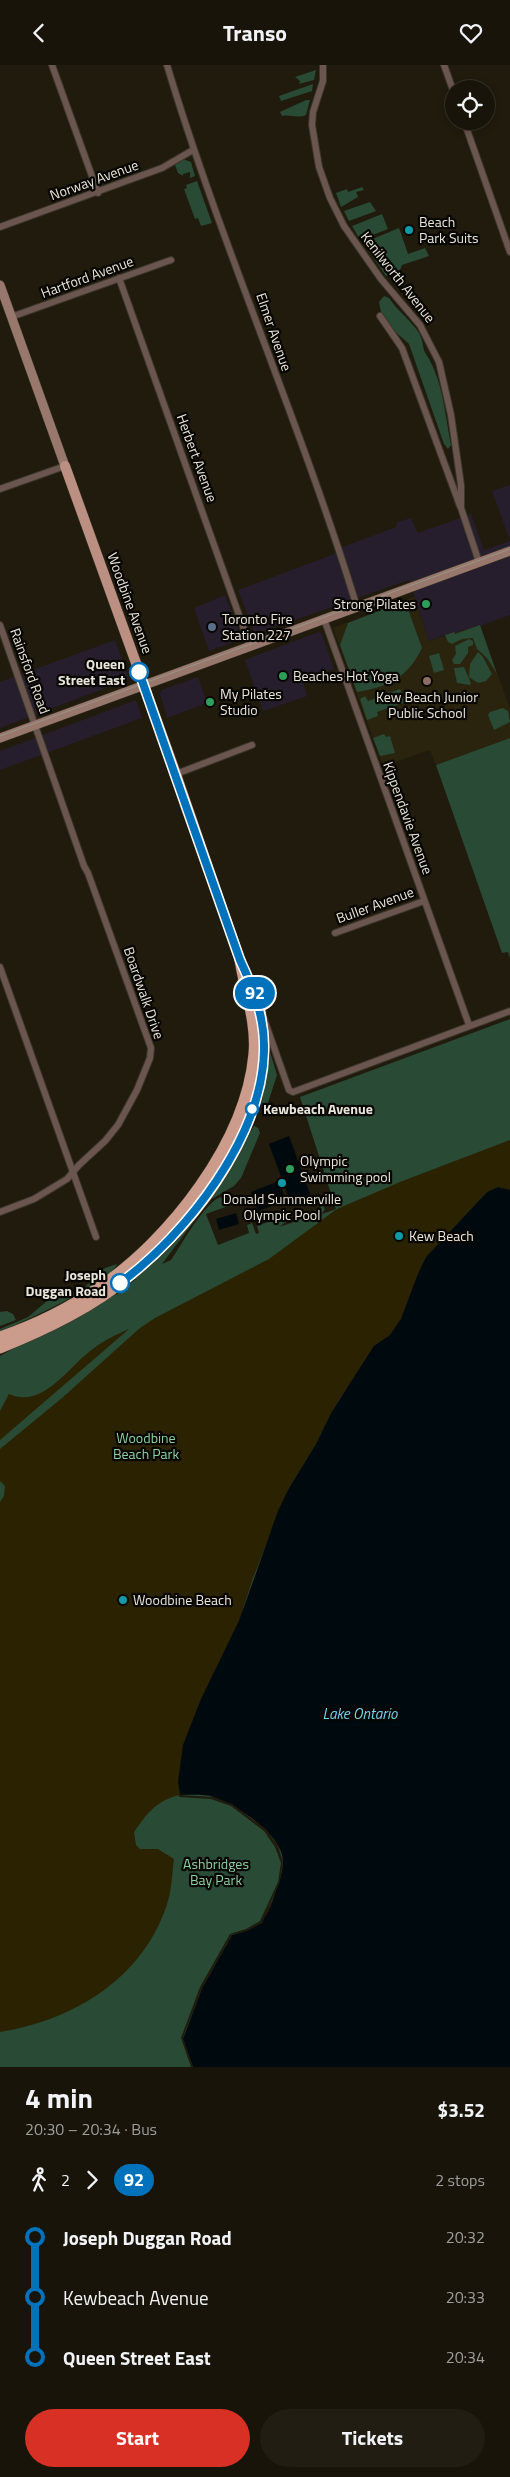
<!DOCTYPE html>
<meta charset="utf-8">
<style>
body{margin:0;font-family:"Titillium Web",sans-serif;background:#211d12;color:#f1f3f6;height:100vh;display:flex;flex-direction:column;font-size:19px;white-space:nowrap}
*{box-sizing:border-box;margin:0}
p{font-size:16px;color:#9f9e9c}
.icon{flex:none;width:28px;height:28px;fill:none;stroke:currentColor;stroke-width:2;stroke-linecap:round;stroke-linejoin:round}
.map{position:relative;height:2002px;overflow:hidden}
.panel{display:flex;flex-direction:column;background:#181409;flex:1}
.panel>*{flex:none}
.badge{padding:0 10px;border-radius:16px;font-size:18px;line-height:32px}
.buttons{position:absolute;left:445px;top:15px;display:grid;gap:10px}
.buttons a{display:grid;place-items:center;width:50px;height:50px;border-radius:50%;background:#181409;box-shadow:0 2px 8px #0003,0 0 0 1px #36332a;font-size:25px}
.map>.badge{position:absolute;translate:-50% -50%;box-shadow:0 0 0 2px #fff}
.legs{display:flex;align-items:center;gap:8px;height:55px;padding:0 25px;font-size:16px}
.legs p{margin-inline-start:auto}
.headline{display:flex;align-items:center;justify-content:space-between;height:85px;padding:0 25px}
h1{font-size:28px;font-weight:700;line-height:38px}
.button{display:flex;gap:10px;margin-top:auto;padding:10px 25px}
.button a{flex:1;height:58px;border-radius:30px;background:#d93025;color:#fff;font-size:20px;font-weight:700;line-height:58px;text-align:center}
.button a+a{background:#211d12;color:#f1f3f6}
ul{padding:0 25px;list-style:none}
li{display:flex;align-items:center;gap:18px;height:60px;font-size:19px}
li i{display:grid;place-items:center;width:8px;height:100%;margin:0 6px;background:currentColor}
li i::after{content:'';width:12px;height:12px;margin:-6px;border:4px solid;border-radius:50%;background:#181409}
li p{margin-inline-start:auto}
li:first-child i{background:linear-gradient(#0000 50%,currentColor 0)}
li:last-child i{background:linear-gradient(currentColor 50%,#0000 0)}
header{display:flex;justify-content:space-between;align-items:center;height:65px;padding:0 25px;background:#181409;font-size:22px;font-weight:700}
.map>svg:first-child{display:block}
.commercial{fill:#271e2d}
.built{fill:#2a230d}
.green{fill:#294a34}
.sand{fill:#2a2201}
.water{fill:#000a0e}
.pier{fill:#201b0c}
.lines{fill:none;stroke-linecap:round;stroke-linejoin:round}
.minor-casing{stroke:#3c3729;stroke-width:8}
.secondary-casing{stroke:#3c3729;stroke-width:10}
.primary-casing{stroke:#3c3729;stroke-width:11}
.trunk-casing{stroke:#3c3729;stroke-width:12}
.minor{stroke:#6a564f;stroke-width:6}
.secondary{stroke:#98776c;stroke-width:9}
.primary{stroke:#bb9082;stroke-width:10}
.trunk{stroke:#cb9c8c;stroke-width:11}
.tram{stroke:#989589;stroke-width:1}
.line-1-casing{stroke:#fff;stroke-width:11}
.line-1{stroke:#0072bc;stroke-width:8}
.culture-dot{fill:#0f9aa8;stroke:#080602;stroke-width:2}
.leisure-dot{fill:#2e9e5b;stroke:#080602;stroke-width:2}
.service-dot{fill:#5c6f8a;stroke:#080602;stroke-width:2}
.stop-1-dot{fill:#fff;stroke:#0072bc;stroke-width:2.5}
.education-dot{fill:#8d6e63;stroke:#080602;stroke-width:2}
.labels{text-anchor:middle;stroke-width:4.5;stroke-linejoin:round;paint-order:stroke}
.street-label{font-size:14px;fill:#e9e6dc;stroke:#080602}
.poi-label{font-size:14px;fill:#e9e6dc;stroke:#080602;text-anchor:start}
.stop-label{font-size:14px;font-weight:bold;fill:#e9e6dc;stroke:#080602;text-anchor:end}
.park-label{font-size:14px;fill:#8cd1a2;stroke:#080602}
.water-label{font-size:15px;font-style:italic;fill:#75d5ec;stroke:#080602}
</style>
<header><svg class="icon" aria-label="back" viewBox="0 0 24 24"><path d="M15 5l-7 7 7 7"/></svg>Transo<svg class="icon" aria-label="heart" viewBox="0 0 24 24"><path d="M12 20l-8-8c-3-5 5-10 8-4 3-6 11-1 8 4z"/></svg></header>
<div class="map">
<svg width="510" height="2002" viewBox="0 0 510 2002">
<rect width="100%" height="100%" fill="#201b0c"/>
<path class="commercial" d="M510,420V475L492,426Z
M471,449L484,485L510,476V550L455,570L453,567L429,576L409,515L255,569L238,525L332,490L343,482L396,462L397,457L411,453L418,468Z
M225,530L242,574L209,586L194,543Z
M319,567L322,569L334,604L302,614L307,631L263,646L245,595Z
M115,575L129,614L0,663V617Z
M198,612L207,638L167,653L160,629L162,625Z
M136,635L142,653L0,705V686Z"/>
<path class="built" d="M414,532L429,576L480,560L510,644V673L436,700L430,685L383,701L333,563Z"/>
<path class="green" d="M316,5L314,15L299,19L300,16L295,12Z
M313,19L312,26L281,36L279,31Z
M306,35H310L306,50C298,54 291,49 282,51L280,47Z
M183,94L191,97L195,111L190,113V107L183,109V111L178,108L175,100Z
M197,116L212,158L201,161L198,153L195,154L184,124L187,123L186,120Z
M362,122L364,125L356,127L358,132L341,142L336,128L347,124L348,127Z
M370,137L376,146L349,156L344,146Z
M382,149L388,164L360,175L352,161Z
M399,163L408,189L425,183L429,191L402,200L400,205L386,211L363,178Z
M384,231L389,233C397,245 408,253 417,265C424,274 422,284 426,289C443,315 445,350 451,380L448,384L444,379L409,279L391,263L381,247L379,237Z
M405,536L422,583C408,612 389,622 357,627L340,580L348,558Z
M480,560L497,609L487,593L477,584L473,573L462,574L452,579L448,577L445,570L454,567L455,569Z
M469,574L473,576V580L468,582V588L460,599H454L452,595L456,589L455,581Z
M478,587L483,592L492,609L486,616L478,618L469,612L470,599Z
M439,588L444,605L434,608L429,591Z
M464,602L471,618L470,620L457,618L454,603Z
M400,624L406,637L377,647L378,651L367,655L360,634L365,631L368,636Z
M503,643L508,646L510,657L494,665L488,650L490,647Z
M384,669L386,672L390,671L395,688L380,691L373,673Z
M510,673V893L508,887L502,888L436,700Z
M510,954V1125L498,1122L426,1192L348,1320L201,1634L212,1732C235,1740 286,1769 283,1799C280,1835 255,1864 236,1894C218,1920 201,1947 183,1973L193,2002H0V1291L114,1227L116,1230L136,1214L135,1211L220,1117L254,1061L258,1063L260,1068L241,1113L234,1121L210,1135L162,1199L171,1195C184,1176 197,1150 215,1135C222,1130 229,1132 237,1130L239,1137L206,1149L218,1180L249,1168L247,1160L252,1158L256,1169L259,1168L257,1161L287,1150L289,1155L279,1162L294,1157L323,1141L325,1144L322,1149L336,1144L300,1032Z
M270,987L277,1010L266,1044L261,1042Z
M117,1199C110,1218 22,1257 0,1267V1264L28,1252L47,1236L83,1224L105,1203Z
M7,1246L13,1249L16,1255L0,1261V1247Z"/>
<path class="sand" d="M510,1075V1125L498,1122L487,1127L426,1192L418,1209L401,1254L390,1270L374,1281L331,1348L316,1379L289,1423L253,1513L239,1556L201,1634L178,1717L180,1730C157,1735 147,1748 134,1767L136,1780L140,1784H158L174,1794C172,1808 172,1822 168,1836C145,1912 75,1955 0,1967V1437L4,1431L5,1421L0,1416V1384L62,1333L140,1263L155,1253L269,1194L337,1144L400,1117Z
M129,1264L0,1375V1346L9,1329C42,1344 67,1304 89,1287C101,1277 115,1270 129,1264Z"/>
<path class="water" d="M289,1071L310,1129L290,1136L269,1079Z
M279,1116L286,1136L258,1146L251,1127Z
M498,1122L510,1125V2002H193L183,1974L202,1923L232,1870C259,1863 268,1855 275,1828C278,1819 283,1808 283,1798C284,1770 237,1740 214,1732C204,1729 191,1730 180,1730L178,1717L183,1680L201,1634L239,1556L278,1446L289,1423L316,1379L331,1348L374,1281L390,1270L401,1254L418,1209L426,1192L487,1127Z
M236,1148L239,1159L219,1165L216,1154Z"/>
<path class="pier" d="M180,1730L212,1732L232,1739L266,1764L278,1781L283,1797L280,1817L262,1858L247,1866L232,1870L202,1923L183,1973L193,2002H191L181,1973L200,1922L230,1869L246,1864L260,1856L278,1817L281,1798L275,1782L264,1766L231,1741L211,1734L180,1732L178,1731Z"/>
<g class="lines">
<g class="minor-casing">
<path id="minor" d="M52,0L98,128
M167,0C222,183 301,359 357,542
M323,0V16L313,47L312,60L319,102L330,133L344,161L381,214L420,260L439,297L451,350L461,420V443L479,497
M444,0L454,28
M464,56L510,187
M0,162L162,103L193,85
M119,213L250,581
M380,251L402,283L460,441
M11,252L171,195
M0,424L65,401
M324,554L469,960
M0,560L84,801L88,808L151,983L150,993L137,1025L118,1060L105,1076L79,1100L67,1114L34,1134L0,1147
M176,709L252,680
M335,868L424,836
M0,902L96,1172
M264,954L289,1025L293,1027L510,946"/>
</g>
<g class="secondary-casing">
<path id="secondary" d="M0,220L65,401
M0,673L510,486"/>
</g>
<g class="primary-casing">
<path id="primary" d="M65,401L176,709L240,895L259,941"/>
</g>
<g class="trunk-casing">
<path id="trunk" d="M0,1272C35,1260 68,1244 98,1223C170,1175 246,1077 254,989C257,958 245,926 240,895
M0,1283C47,1264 93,1242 132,1209C207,1146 282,1044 259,941"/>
</g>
<use href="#minor" class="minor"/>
<use href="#secondary" class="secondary"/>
<use href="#primary" class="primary"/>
<use href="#trunk" class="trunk"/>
<path class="tram" d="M0,671L510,484"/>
</g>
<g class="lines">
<g class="line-1-casing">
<path id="line-1" d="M120,1218C187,1169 262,1072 264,986C265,953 254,925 240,895L139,607"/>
</g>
<use href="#line-1" class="line-1"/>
</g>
<g class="culture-dot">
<circle cx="409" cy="165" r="5"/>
<circle cx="282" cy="1118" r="5"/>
<circle cx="399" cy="1171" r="5"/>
<circle cx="123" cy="1535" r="5"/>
</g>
<g class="leisure-dot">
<circle cx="426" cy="539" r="5"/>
<circle cx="283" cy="611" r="5"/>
<circle cx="210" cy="637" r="5"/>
<circle cx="290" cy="1104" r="5"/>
</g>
<circle class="service-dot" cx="212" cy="562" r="5"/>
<g class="stop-1-dot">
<circle cx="139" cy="607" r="9"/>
<circle cx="252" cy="1044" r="6"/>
<circle cx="120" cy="1218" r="9"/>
</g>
<circle class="education-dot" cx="427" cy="616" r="5"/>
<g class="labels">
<g class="street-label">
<text transform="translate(94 115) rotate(-20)" y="5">Norway Avenue</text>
<text transform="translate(87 212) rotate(-20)" y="5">Hartford Avenue</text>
<text transform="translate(398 212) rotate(52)" y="5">Kenilworth Avenue</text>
<text transform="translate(274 267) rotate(71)" y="5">Elmer Avenue</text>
<text transform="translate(197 393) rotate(70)" y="5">Herbert Avenue</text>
<text transform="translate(130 538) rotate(70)" y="5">Woodbine Avenue</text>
<text transform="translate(30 606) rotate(70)" y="5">Rainsford Road</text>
<text transform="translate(408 753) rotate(70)" y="5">Kippendavie Avenue</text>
<text transform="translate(375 840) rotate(-20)" y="5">Buller Avenue</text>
<text transform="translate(144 928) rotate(71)" y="5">Boardwalk Drive</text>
</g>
<g class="poi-label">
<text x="419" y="162">Beach<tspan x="419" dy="16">Park Suits</tspan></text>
<text x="416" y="544" text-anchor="end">Strong Pilates</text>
<text x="222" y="559">Toronto Fire<tspan x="222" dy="16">Station 227</tspan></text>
<text x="293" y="616">Beaches Hot Yoga</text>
<text x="220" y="634">My Pilates<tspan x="220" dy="16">Studio</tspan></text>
<text x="427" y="637" text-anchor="middle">Kew Beach Junior<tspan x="427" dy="16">Public School</tspan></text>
<text x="300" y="1101">Olympic<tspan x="300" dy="16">Swimming pool</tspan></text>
<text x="282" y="1139" text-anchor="middle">Donald Summerville<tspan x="282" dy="16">Olympic Pool</tspan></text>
<text x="409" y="1176">Kew Beach</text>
<text x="133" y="1540">Woodbine Beach</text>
</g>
<g class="stop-label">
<text x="125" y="604">Queen<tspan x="125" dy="16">Street East</tspan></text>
<text x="263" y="1049" text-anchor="start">Kewbeach Avenue</text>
<text x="106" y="1215">Joseph<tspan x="106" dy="16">Duggan Road</tspan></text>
</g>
<g class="park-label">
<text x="146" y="1378">Woodbine<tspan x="146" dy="16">Beach Park</tspan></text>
<text x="216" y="1804">Ashbridges<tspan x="216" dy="16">Bay Park</tspan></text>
</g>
<g class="water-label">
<text x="360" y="1654">Lake Ontario</text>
</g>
</g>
</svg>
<div class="buttons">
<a><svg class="icon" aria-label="locate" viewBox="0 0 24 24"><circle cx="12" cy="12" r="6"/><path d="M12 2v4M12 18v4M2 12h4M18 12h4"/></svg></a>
</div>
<b class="badge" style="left:255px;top:928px;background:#0072bc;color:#fff">92</b>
</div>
<section class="panel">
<div class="headline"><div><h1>4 min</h1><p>20:30 – 20:34 · Bus</p></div><b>$3.52</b></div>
<div class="legs"><svg class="icon" aria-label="walk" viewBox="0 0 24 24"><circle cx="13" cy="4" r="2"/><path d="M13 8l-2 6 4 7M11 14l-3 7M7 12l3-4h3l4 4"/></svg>2<svg class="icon" aria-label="forward" viewBox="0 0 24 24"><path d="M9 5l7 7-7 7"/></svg><b class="badge" style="background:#0072bc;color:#fff">92</b><p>2 stops</p></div>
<ul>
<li><i style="color:#0072bc"></i><b>Joseph Duggan Road</b><p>20:32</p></li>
<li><i style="color:#0072bc"></i><span>Kewbeach Avenue</span><p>20:33</p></li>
<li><i style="color:#0072bc"></i><b>Queen Street East</b><p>20:34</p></li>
</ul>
<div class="button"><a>Start</a><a>Tickets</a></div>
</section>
